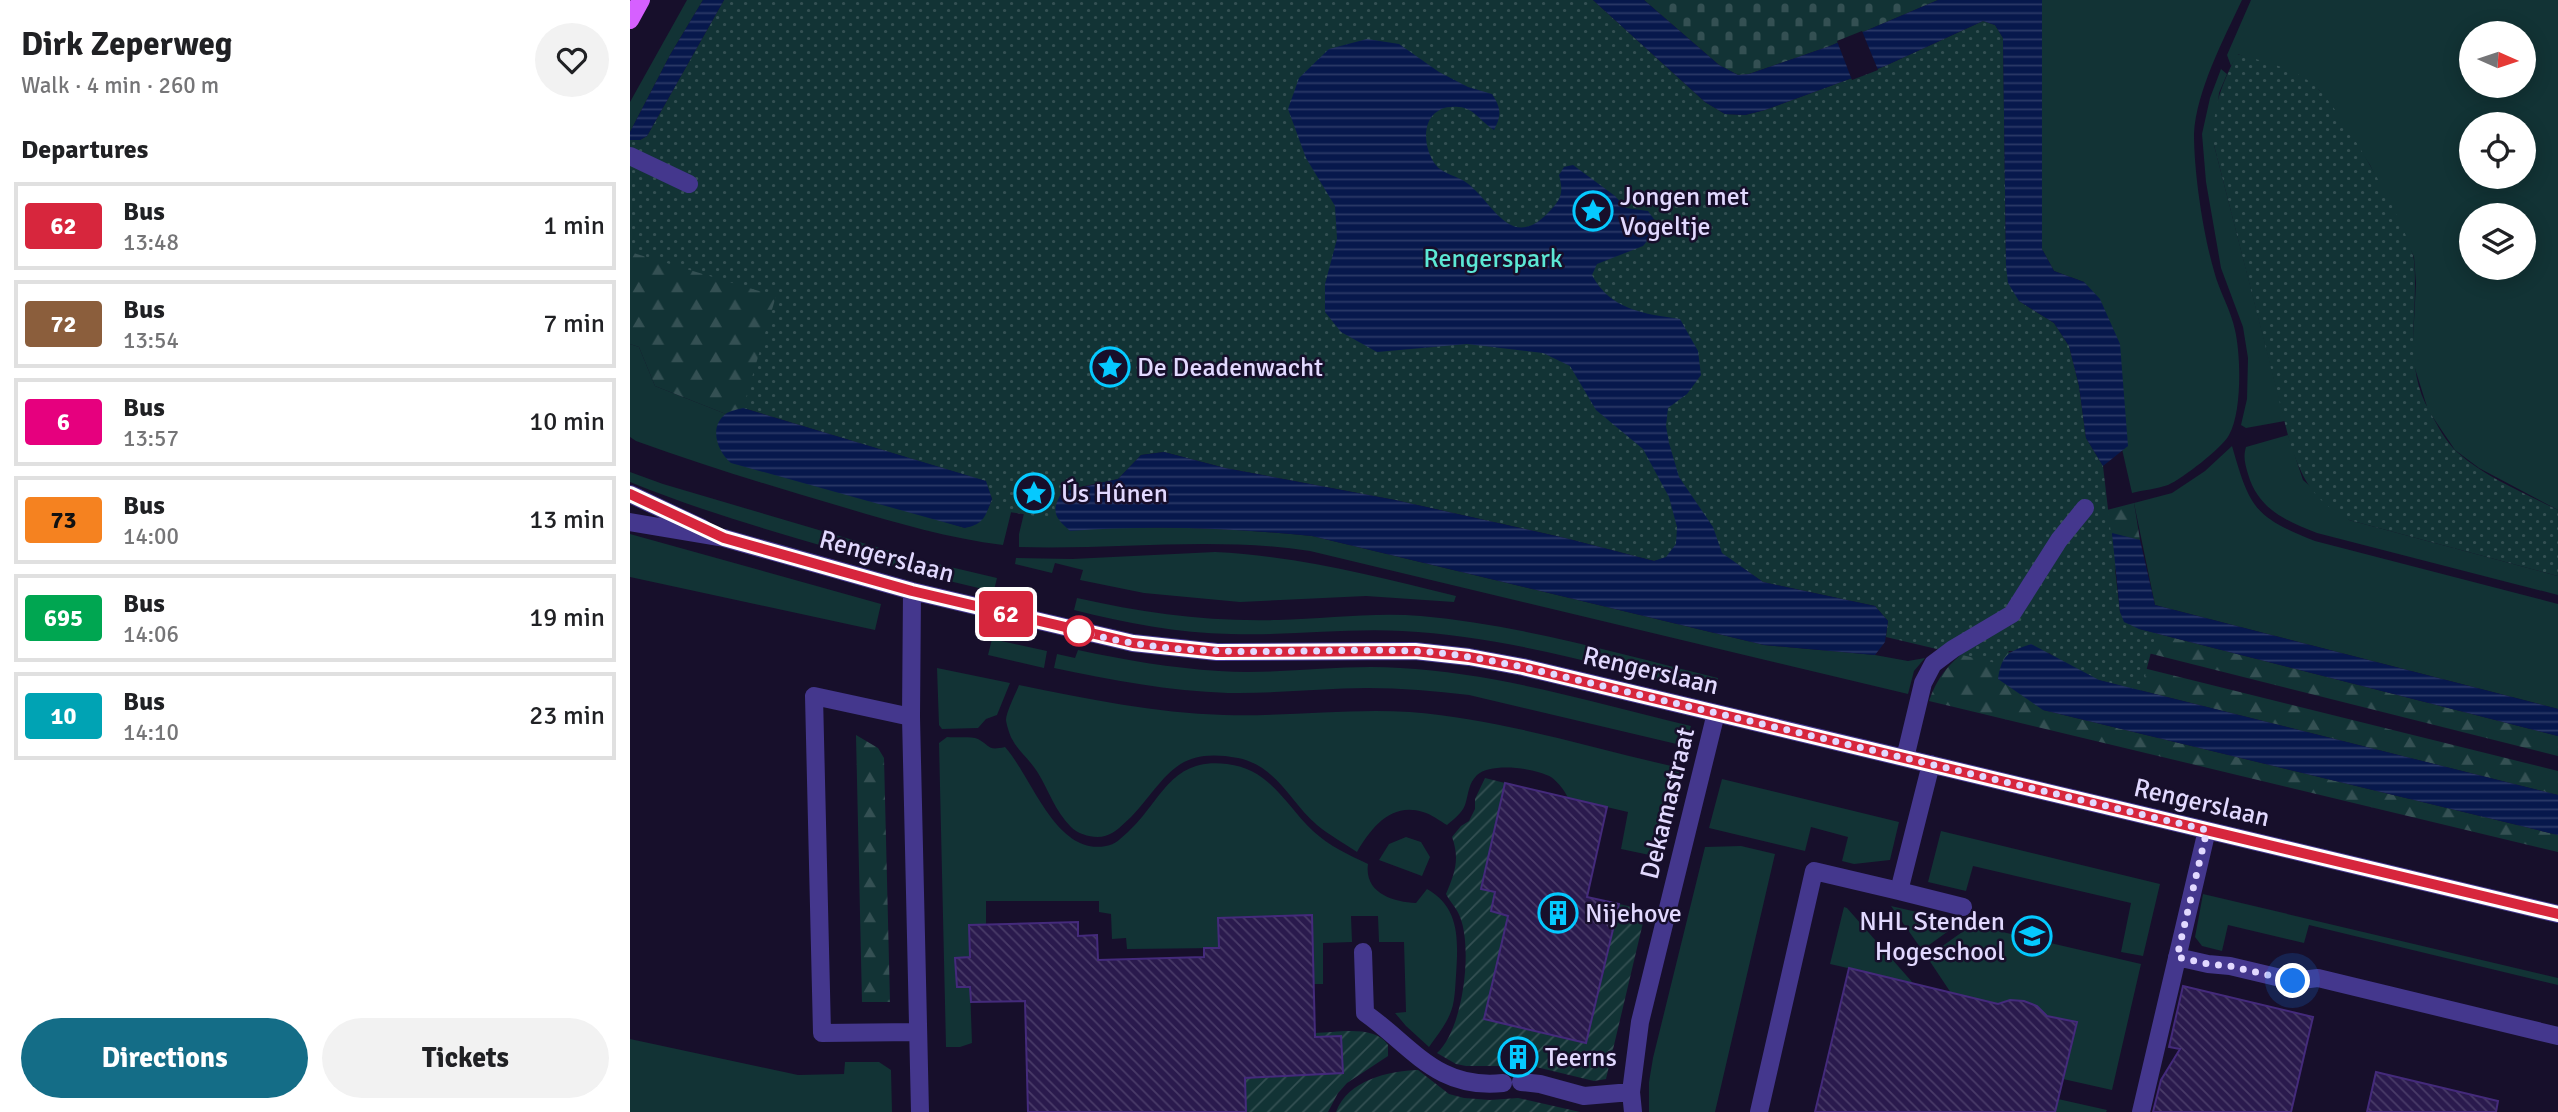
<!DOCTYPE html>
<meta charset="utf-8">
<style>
body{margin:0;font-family:Signika,sans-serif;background:#f2f2f2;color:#202124;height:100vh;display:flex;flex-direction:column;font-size:26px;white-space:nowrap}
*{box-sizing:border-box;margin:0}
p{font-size:23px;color:#757577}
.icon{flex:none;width:38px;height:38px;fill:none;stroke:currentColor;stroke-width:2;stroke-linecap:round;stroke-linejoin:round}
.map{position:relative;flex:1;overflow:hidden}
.side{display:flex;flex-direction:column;background:#fff;width:630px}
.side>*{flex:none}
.badge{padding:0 14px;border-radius:5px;font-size:24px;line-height:46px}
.needle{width:46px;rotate:93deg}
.buttons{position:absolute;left:1829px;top:21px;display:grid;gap:14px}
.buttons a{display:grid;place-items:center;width:77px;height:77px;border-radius:50%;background:#fff;box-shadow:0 4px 18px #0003;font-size:35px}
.you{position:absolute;width:35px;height:35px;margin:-18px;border:5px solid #fff;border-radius:50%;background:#1a73e8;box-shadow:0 0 0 10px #1a73e833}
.map>.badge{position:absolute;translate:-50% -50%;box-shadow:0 0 0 4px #fff}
h2{padding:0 21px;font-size:26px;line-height:63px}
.round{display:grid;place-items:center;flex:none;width:74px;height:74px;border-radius:37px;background:#f2f2f2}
.head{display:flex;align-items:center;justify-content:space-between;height:119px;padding:0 21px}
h1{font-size:33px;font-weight:800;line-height:52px}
.primary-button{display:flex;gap:14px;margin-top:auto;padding:14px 21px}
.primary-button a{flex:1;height:80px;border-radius:42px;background:#146d87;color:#fff;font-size:28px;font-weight:800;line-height:80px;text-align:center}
.primary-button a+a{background:#f2f2f2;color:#202124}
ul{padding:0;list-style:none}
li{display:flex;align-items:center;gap:21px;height:88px;margin:0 14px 10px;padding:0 7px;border:4px solid #e0e0e0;border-radius:0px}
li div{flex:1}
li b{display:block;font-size:26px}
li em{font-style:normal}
li .badge{min-width:77px;font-weight:700;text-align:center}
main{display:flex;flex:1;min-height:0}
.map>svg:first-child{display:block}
.grass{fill:#123335;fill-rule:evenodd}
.forest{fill:url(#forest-firs)}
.cemetery{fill:url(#cemetery-stones)}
.park{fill:url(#park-dots)}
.garden{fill:url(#garden-furrows)}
.water{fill:url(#water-rules)}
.pier{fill:#170f2b}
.building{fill:url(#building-back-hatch);stroke:#442a7b;stroke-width:2}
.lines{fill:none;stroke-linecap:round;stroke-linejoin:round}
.minor{stroke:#44378d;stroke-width:18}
.major{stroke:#d660ff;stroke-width:18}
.line-casing{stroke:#fff;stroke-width:16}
.line{stroke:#d7263d;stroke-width:10}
.walk{stroke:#e2d9ff;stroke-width:7;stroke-dasharray:0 12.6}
.stop-dot{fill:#fff;stroke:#d7263d;stroke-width:3.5}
.labels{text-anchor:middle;stroke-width:5;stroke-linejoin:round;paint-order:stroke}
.poi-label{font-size:26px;fill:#e2d9ff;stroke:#170f2b;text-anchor:start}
.park-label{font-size:26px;fill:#5ce8d5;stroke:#170f2b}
.street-label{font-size:26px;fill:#e2d9ff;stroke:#170f2b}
</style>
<main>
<section class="side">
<div class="head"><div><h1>Dirk Zeperweg</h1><p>Walk · 4 min · 260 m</p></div><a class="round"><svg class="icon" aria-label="heart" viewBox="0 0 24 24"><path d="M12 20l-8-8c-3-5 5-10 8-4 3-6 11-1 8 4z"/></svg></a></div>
<h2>Departures</h2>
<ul>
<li><span class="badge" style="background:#d7263d;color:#fff">62</span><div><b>Bus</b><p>13:48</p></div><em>1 min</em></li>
<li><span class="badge" style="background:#8b5e3c;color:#fff">72</span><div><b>Bus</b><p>13:54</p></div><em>7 min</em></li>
<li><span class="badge" style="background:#e6007e;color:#fff">6</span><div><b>Bus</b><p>13:57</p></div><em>10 min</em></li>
<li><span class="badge" style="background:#f58220;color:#111">73</span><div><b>Bus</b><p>14:00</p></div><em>13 min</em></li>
<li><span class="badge" style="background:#00a651;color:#fff">695</span><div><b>Bus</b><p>14:06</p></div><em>19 min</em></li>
<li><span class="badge" style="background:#00a3b4;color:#fff">10</span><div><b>Bus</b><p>14:10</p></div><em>23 min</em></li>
</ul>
<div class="primary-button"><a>Directions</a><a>Tickets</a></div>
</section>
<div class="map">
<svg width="1928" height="1112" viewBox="0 0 1928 1112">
<defs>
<pattern id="forest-firs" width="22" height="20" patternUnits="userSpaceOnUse" patternTransform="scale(1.75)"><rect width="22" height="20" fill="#123335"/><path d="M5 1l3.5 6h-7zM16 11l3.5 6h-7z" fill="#345053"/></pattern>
<pattern id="cemetery-stones" width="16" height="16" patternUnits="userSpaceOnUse" patternTransform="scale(1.75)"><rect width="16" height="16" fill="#123335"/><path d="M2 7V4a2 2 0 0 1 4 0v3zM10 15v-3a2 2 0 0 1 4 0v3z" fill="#345053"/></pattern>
<pattern id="park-dots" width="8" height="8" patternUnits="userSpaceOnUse" patternTransform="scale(1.75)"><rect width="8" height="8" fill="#123335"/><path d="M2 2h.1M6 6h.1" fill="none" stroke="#345053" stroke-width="1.8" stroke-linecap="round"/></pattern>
<pattern id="garden-furrows" width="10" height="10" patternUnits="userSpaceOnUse" patternTransform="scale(1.75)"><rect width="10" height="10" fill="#123335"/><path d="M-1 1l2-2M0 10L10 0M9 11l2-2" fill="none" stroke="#345053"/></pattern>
<pattern id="water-rules" width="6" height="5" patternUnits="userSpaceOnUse" patternTransform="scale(1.75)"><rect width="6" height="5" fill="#07184c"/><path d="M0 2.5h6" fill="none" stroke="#2b3967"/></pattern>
<pattern id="building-back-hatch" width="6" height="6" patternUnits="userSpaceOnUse" patternTransform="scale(1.75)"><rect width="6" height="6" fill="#2a1a4d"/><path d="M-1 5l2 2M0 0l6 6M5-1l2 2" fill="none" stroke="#493b68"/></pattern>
</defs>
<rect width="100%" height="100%" fill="#170f2b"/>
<path class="grass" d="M57,0H73L40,55L0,132V102Z
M1412,0H1612C1594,38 1566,92 1564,134C1564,173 1573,233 1584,271C1589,291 1601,310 1605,330C1611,356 1612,412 1599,435C1592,448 1552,479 1538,485C1527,489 1513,490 1502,493L1454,282L1424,271L1412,249Z
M1621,0H1928V510L1849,468L1825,450L1798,410L1782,359L1786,283L1784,257L1740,165L1689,90L1608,54L1601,66L1597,55ZM1841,33H1894V86H1841ZM1841,124H1894V177H1841ZM1841,215H1894V268H1841Z
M1591,69L1597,74L1589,93L1584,145L1655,421L1616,428L1611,425L1617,399L1618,358L1613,327L1591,268L1576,182L1572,134L1580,98Z
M0,344L9,347L25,386L96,414L87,428L281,511L335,528L358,509L397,448L373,545C316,538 260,521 206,505C138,485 72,465 6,441L0,437Z
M1658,435L1673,480L1719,520L1928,576V595L1687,533C1656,521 1628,509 1618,474C1615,464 1613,457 1616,447Z
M1602,446C1620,508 1624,517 1685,541L1928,604V709L1525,605L1504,503L1542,493L1575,471Z
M408,455L440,530C520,525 602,528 682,536L1134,645L1245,655L1278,661L1295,658L1284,671L1278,694L680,551C583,536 486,550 389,547V534Z
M0,472L33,484L277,556L276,568L273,569C181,542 88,518 0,482Z
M0,534L251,604L245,630L0,577Z
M585,552C668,556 745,576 826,596L824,602L736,596L610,602L514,593L450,580L453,570L425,563L422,573L385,564L386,558L442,559Z
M295,561L367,578L364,590L361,591L294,575L292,572Z
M447,598C513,613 579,622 647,620C696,619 743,612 791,616C891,625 990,654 1088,678L1084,693C982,669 878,636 772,631C715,628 658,636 601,634C548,633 495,623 444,610Z
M362,639L417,651L414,668L358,655Z
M448,650C495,660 541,668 589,671C649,675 709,664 770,668C868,673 965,703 1061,726L1055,746L839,695C805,691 771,688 737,688C691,688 645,694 598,693C539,691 482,680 424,668L427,654L445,658Z
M307,668L380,683L367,715L356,719L348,728L312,729L309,725Z
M389,685C457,699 525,713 594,715C656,717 718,708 780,712C871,719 961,748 1050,768L1029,857L991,849L998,812L938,798C935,791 928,782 921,777C906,768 861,762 847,775C838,784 839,793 835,805C832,813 824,819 817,825C810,821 801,814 793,812C761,802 741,828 727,852C714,843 699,835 687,825C660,802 647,766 608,758C544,746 537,779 501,817C493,824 486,833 475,836C465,839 449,835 441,827C425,811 419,791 408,773C401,761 388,751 382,739C380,736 376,723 376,720C376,712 386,693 389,685Z
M317,737C325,738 341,736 348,739C361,746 357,751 375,747C402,777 426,856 476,846C485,845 491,838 498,832C532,801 540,757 597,764C640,769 655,804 683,831C699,846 719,855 738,864C734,893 763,902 786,903L797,889C831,908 828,942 826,976C825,989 825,1003 820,1014C815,1026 806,1037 799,1047L776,1026L765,1013L776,1012L774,942H749L748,916H721L722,942L693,943V984H684L682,915L588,918L589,948L497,949L496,938L482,939L481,914L469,912V901H356V924L339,925L340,957L326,958L327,987H340L342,1043L330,1047H316L309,743Z
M1092,779L1269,822L1260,860L1224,864L1212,861L1218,837L1181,827L1175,851L1079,828Z
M1311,831L1530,884L1513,956L1491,952L1501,903L1343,866L1336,891L1298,882Z
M776,837L791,842L800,857L792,876L749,860L759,844Z
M1111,846L1145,854L1085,1112H1019V1082L1023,1058L1075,847Z
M1573,894L1928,978V985L1679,925L1674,943L1598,925L1592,951L1572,946L1565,937Z
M1261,906L1330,922H1331L1292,950Z
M1214,907L1217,908L1283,983L1200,964Z
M1342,925L1511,964L1482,1090L1433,1079L1446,1022L1415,1015L1407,1006L1394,1001L1380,1000L1370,1004L1321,993L1297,957Z
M0,1039L168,1075L214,1074L215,1062H249L261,1070L262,1112H0Z
M1428,1099L1477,1110L1476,1112H1425Z"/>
<path class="forest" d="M0,168L394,340L96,414L25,386L9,347L0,344Z
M1504,503L1510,540L1482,534L1509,629L1928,736V756L1510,651L1469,515L1477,510Z
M1337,650L1469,657L1928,771V795L1469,680L1413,710L1928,835V852L1299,701C1307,678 1318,664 1337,650Z
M226,735L248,748L254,758L260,1002H232Z"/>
<path class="cemetery" d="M1014,0H1308L1200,46L1119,74L1108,75L1089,65Z"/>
<path class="park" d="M94,0H963L1075,102L1095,114L1115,115L1135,110L1255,66L1353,21L1365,25L1373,38L1376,266L1389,301L1424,323L1439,346L1449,386L1456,438L1473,466L1490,612L1508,629L1526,633L1511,691L1469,680L1419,653L1379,651L1370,664L1256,637L1258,621L1245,606L1133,582L1107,564L1037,558L1024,561L935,538L765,500L595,468L534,452L511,455L488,479L450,487L424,505L427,519L358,509L362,499L355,481L113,408L146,296L0,252V140H10L17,136Z
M1607,54C1636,62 1667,68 1689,90C1712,112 1781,230 1784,261C1789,312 1772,365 1800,412C1807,425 1816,442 1827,452C1855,477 1894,493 1928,510V576L1719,520C1684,500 1675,484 1661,447L1584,145C1582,108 1591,86 1607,54Z"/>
<path class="garden" d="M855,778L875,783L851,888L865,892L862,911L878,916L854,1019L956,1043L989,904L1016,910L976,1079L964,1081L902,1066H836L826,1064L807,1053C833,1030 843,949 830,917C827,908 820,902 816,894C825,873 830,859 822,837L831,826L839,821L845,809V799Z
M684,1014L685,1033C707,1033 744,1024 758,1045V1056L717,1083L708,1093L698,1112H616L615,1074L649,1015Z
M788,1070L819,1094L834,1098L860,1100L888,1098L950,1112H706C718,1080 758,1071 788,1070Z"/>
<path class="water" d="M73,0H94L17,136L10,140H0V132L40,55Z
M963,0H1014L1089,65L1108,75L1119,74L1200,46L1308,0H1412V249L1424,271L1454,282L1470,299L1490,344L1498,446L1473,466L1456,438L1449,386L1439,346L1424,323L1389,301L1378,283L1376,266L1373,38L1365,25L1353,21L1255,66L1135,110L1115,115L1095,114L1075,102Z
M737,39L769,44L809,72L838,87L862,94C871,108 872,115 864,130C852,123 844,108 829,107C793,103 789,141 805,164C812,174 828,176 837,183C863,202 880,252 918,213C931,199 934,194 929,175L934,167L943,165L985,196L996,208L1018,211L1029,226L1013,246L967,264L962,275C980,310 1015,314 1050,319L1068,351L1071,375L1057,394L1038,408L1036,426L1039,443L1049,477L1083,527L1092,553L1133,582L1245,606L1258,621L1255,642L1245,655L1134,645L682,536C602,528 520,525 440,531C424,517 421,511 432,492L488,479L511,455L534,452L595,468L765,500L935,538L1024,561L1036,557L1046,544L1047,527L1039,497L1013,449L966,410L940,366L913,353L837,344L747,352L711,332L695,312V284L707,239L705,206L676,158L658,109L669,78L699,49Z
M113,408L356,481L362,499C355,517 354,524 335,528L101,463C87,451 78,426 97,413C101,411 108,409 113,408Z
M1482,533L1510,540L1525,605L1928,709V736L1509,629L1494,622L1490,612Z
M1401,644L1469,680L1928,795V835L1413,710L1368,679C1372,654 1378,652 1401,644Z"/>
<path class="pier" d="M1232,31L1248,70L1222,80L1207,41Z"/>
<path class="building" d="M875,783L977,807L957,897L989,904L956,1043L854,1019L878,916L861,911L865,892L851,889Z
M682,915L685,1037L711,1036L713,1073L615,1078L616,1112H398L395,1001L341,1002L340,987H327L325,958L340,957L339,925L448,922V936L467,935L468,960L574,957V948H589L588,918Z
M1219,968L1368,1004L1380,1000L1394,1001L1407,1006L1417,1016L1447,1022L1425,1112H1185Z
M1553,986L1683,1017L1661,1112H1523L1531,1080L1550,1049L1539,1047Z
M1746,1072L1868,1101L1866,1112H1737Z"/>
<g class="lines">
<path class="minor" d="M0,156L59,184
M0,494L72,528
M0,522L94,538L282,591L503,643L587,652L785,651L839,657L893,667L1928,914
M282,591L281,717L290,1112
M281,717L184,696L192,1033L288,1032
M1275,758L1293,683L1303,664L1323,649L1382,614L1429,540L1455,508
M1269,891L1333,907
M733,952L735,1013C783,1047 807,1090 873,1083
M1547,957L1578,964L1600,966L1663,981L1688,978L1928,1036
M891,1082L910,1084L954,1096L1001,1092
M1003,1112L1001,1092L1010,1022L1086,713
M1129,1112L1184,871L1269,891L1301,764
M1511,1112L1577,830"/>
<path class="major" d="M0,20L11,0"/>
</g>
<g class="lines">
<g class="line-casing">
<path id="line" d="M0,494L94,538L282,591L503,643L587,652L785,651L839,657L893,667L1928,914"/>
</g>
<use href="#line" class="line"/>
<path class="walk" d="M449,631C560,663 670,647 782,651C819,652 856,660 893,667L1577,830L1547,957L1578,964L1600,966L1663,981"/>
</g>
<defs>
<g id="sight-ring" transform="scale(2.0125)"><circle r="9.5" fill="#170f2b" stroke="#05c9ff" stroke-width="1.5"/><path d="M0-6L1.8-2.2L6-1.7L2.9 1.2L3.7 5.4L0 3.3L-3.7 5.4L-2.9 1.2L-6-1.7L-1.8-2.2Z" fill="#05c9ff"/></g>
<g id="building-ring" transform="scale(2.0125)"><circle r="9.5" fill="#170f2b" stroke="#05c9ff" stroke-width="1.5"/><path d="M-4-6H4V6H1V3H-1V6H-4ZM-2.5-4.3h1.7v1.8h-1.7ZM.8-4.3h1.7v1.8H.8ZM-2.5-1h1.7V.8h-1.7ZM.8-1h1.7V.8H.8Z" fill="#05c9ff"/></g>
<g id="university-ring" transform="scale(2.0125)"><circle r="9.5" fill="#170f2b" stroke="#05c9ff" stroke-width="1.5"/><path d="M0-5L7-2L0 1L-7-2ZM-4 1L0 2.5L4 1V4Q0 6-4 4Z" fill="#05c9ff"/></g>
</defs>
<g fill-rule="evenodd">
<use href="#sight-ring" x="963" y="211"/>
<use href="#sight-ring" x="480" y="367"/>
<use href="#sight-ring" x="404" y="493"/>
<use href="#building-ring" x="928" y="913"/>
<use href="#university-ring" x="1402" y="936"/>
<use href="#building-ring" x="888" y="1057"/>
</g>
<circle class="stop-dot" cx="449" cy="631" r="14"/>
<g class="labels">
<g class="poi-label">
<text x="990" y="205">Jongen met<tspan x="990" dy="30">Vogeltje</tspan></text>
<text x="507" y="376">De Deadenwacht</text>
<text x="431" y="502">Ús Hûnen</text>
<text x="955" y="922">Nijehove</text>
<text x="1375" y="930" text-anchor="end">NHL Stenden<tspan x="1375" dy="30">Hogeschool</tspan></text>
<text x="915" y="1066">Teerns</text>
</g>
<g class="park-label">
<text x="863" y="267">Rengerspark</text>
</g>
<g class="street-label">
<text transform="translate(257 556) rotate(15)" y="9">Rengerslaan</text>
<text transform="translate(1021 670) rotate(13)" y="9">Rengerslaan</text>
<text transform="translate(1572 802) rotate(13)" y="9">Rengerslaan</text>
<text transform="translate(1037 803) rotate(-76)" y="9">Dekamastraat</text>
</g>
</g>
</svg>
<div class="buttons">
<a><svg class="needle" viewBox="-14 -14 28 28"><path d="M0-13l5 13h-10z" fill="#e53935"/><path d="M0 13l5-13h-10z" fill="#757577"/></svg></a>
<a><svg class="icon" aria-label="locate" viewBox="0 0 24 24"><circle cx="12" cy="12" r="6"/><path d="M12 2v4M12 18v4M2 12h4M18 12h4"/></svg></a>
<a><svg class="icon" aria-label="layers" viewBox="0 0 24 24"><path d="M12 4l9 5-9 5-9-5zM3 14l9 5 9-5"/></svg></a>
</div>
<div class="you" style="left:1663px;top:981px"></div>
<b class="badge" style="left:376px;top:614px;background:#d7263d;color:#fff">62</b>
</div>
</main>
